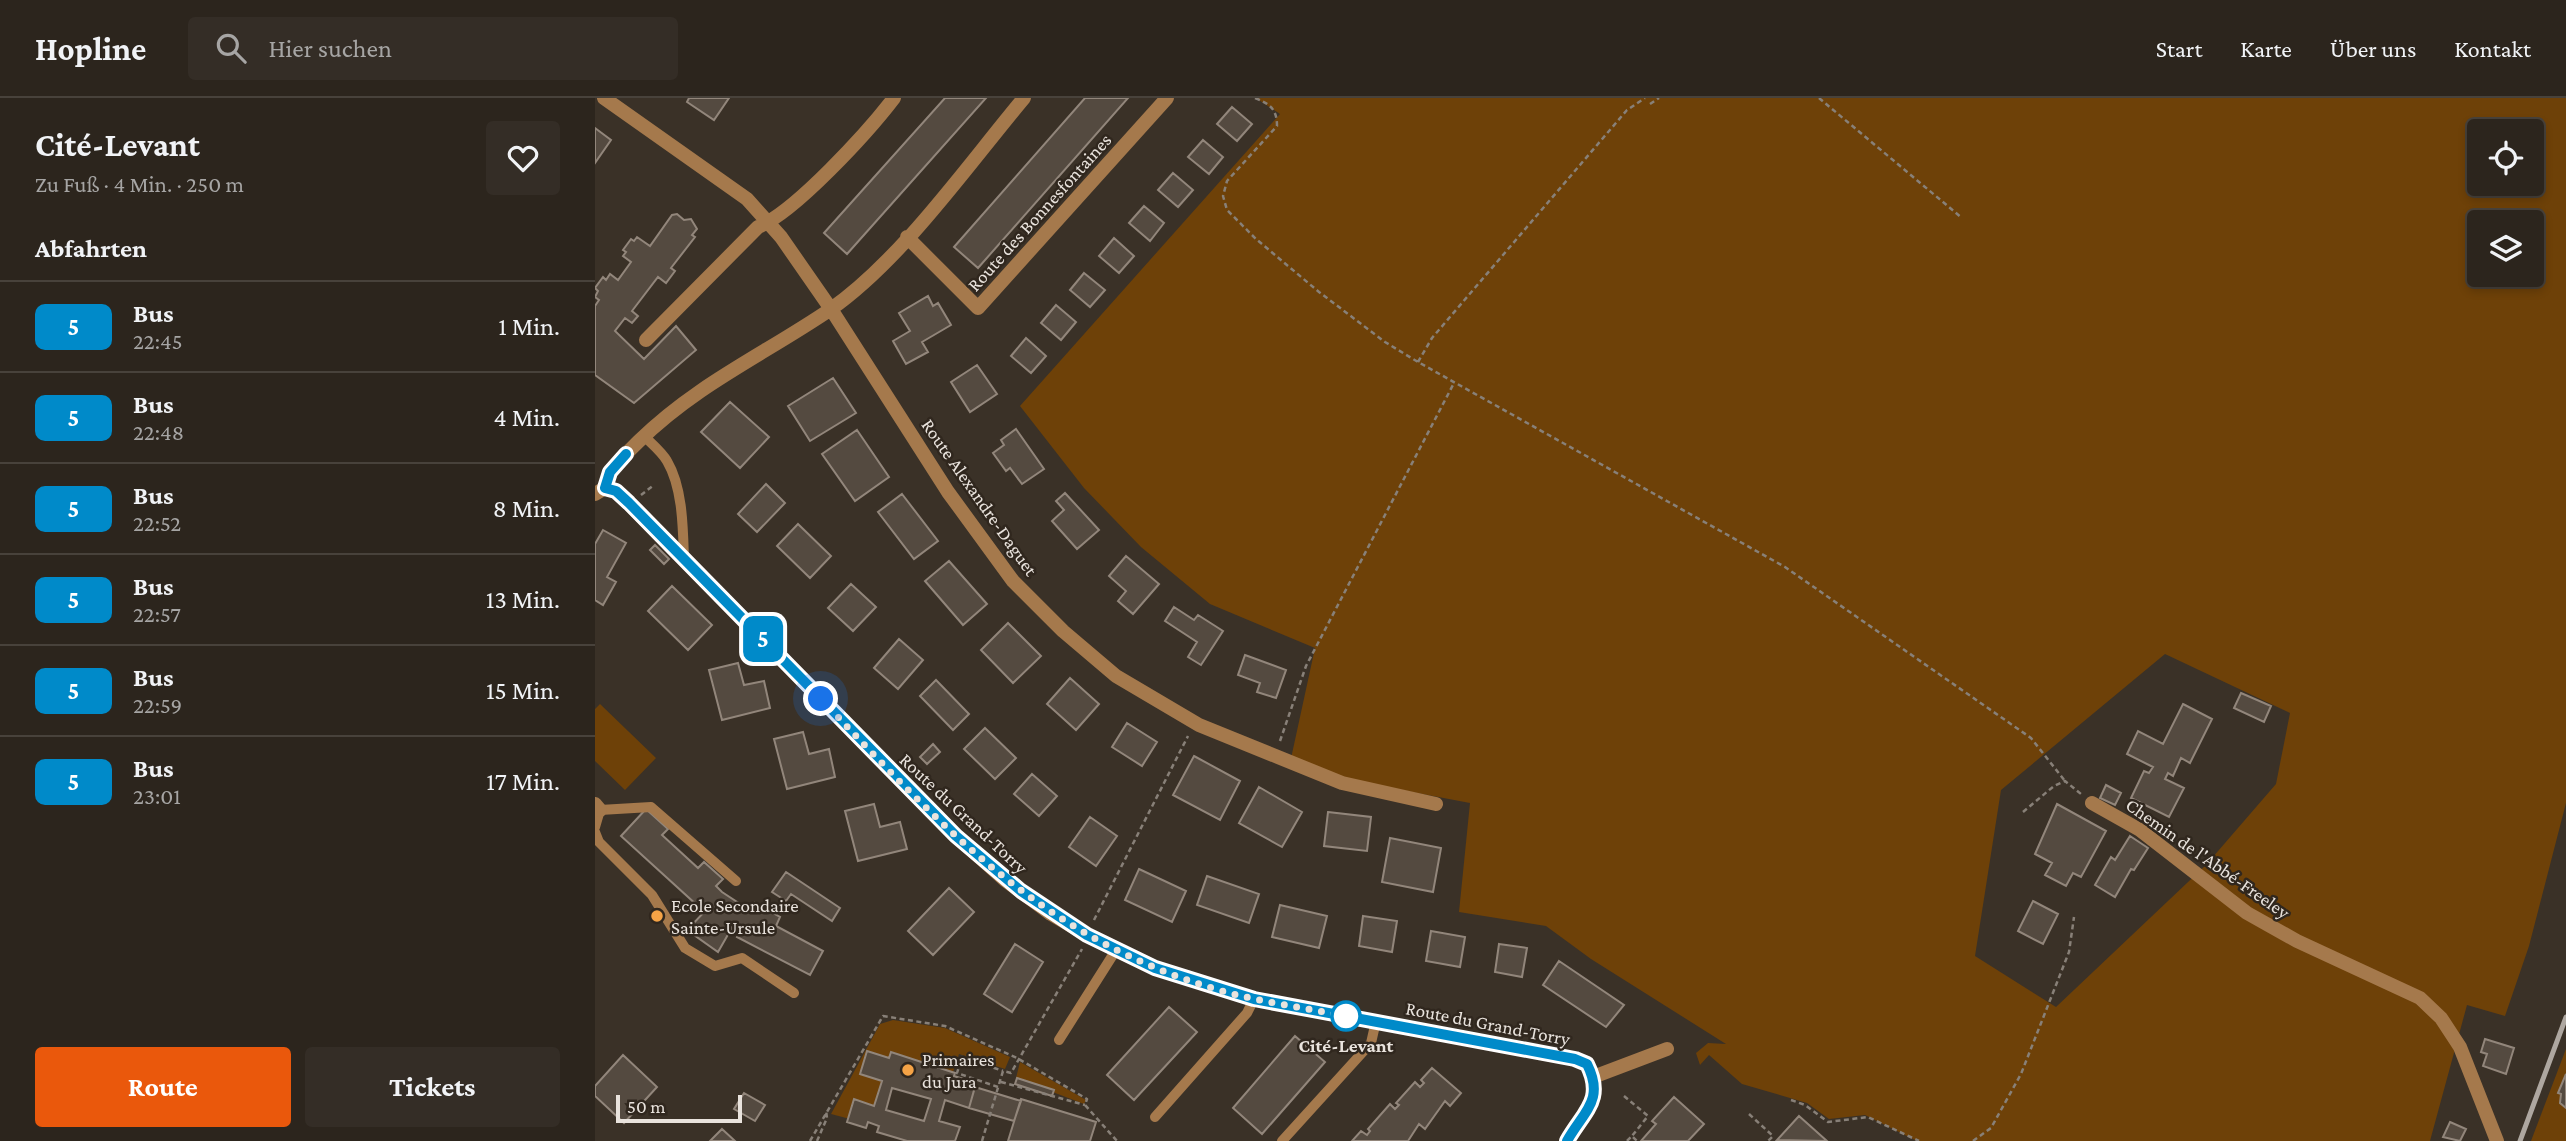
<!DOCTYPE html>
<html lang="de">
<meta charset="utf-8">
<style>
body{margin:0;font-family:"Crimson Pro",serif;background:#342d26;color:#f1f3f6;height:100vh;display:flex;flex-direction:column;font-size:26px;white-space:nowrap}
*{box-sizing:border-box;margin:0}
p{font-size:23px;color:#a6a5a4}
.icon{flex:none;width:38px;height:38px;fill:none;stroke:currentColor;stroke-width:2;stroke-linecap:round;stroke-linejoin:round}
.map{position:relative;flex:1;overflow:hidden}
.details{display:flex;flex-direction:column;background:#2c251d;width:595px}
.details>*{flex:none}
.badge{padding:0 14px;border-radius:10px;font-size:24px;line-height:46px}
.buttons{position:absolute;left:1872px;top:21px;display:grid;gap:14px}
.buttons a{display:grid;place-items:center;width:77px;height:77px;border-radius:7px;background:#2c251d;box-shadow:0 4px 10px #0003,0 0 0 2px #48423b;font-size:35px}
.scale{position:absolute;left:21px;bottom:18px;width:126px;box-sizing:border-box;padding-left:7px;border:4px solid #e9e3dd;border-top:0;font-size:19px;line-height:24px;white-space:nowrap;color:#e9e3dd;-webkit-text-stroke:5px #30271e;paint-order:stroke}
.you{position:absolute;width:35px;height:35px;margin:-18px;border:5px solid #fff;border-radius:50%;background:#1a73e8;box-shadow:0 0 0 10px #1a73e833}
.map>.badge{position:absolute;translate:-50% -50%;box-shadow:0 0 0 4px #fff}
h2{padding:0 35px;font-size:26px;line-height:63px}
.round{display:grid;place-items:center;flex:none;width:74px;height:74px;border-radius:7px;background:#342d26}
.summary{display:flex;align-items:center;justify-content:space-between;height:119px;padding:0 35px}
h1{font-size:33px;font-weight:700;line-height:52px}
.primary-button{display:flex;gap:14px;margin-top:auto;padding:14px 35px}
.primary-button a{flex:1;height:80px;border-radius:7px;background:#ea580c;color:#fff;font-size:28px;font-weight:700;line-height:80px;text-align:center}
.primary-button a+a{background:#342d26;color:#f1f3f6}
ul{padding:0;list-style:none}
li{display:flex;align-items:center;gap:21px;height:91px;padding:0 35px;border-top:2px solid #48423b}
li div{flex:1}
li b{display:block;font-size:26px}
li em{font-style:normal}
li .badge{min-width:77px;font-weight:700;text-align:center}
header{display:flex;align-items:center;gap:42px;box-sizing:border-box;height:98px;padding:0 35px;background:#2c251d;border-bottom:2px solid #48423b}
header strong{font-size:33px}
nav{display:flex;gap:38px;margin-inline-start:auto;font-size:24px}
.search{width:490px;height:63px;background:#342d26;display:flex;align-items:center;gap:18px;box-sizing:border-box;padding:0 24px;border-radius:7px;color:#a6a5a4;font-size:26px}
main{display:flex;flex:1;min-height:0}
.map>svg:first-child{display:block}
.green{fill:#6e4108;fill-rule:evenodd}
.building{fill:#544a40;stroke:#92867b;stroke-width:2;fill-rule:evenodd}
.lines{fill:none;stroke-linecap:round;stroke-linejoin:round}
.path{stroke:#888078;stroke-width:2.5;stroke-dasharray:5 3.5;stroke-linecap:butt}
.lane{stroke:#a5794c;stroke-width:10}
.street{stroke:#a5794c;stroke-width:14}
.rail{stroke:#aea7a0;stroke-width:5}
.line-casing{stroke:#fff;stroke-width:16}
.line{stroke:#008ac9;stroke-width:10}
.walk{stroke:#e9e3dd;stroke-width:7;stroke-dasharray:0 12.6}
.poi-dot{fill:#f5a346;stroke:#30271e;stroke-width:2.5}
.stop-dot{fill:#fff;stroke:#008ac9;stroke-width:3.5}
.labels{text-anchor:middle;stroke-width:5;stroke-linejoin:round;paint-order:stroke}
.street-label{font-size:19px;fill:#e9e3dd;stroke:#30271e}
.poi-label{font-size:19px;fill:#e9e3dd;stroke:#30271e;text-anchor:start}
.stop-label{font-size:19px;font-weight:bold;fill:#e9e3dd;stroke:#30271e}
</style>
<header>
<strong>Hopline</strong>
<div class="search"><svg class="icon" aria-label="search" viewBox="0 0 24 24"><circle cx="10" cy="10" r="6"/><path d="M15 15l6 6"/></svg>Hier suchen</div>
<nav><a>Start</a><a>Karte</a><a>Über uns</a><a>Kontakt</a></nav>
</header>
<main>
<section class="details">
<div class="summary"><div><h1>Cité-Levant</h1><p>Zu Fuß · 4 Min. · 250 m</p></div><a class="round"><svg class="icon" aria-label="heart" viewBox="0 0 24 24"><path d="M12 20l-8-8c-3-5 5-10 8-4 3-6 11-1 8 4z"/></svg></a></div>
<h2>Abfahrten</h2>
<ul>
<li><span class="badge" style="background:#008ac9;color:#fff">5</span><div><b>Bus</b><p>22:45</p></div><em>1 Min.</em></li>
<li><span class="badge" style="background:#008ac9;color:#fff">5</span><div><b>Bus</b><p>22:48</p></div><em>4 Min.</em></li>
<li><span class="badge" style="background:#008ac9;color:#fff">5</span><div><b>Bus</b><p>22:52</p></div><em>8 Min.</em></li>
<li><span class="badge" style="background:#008ac9;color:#fff">5</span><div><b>Bus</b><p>22:57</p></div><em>13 Min.</em></li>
<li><span class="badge" style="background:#008ac9;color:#fff">5</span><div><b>Bus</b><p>22:59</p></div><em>15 Min.</em></li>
<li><span class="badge" style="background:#008ac9;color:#fff">5</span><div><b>Bus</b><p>23:01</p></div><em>17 Min.</em></li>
</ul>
<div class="primary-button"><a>Route</a><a>Tickets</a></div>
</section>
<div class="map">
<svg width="1971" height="1043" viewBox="0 0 1971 1043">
<rect width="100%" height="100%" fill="#3a3127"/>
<path class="green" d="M661,0H1971V705L1934,848L1910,918L1872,907L1835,1043H1322L1270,1017L1234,1021L1212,1005L1147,986L1114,957L1105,967L1101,955L1113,945L1131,946L996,861L951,828L864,814L875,705L722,676L695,665L720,550L615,506L546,449L489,390L425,308L685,16ZM1885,33H1937V86H1885ZM1885,124H1937V177H1885ZM1570,556L1695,615L1681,686L1611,767L1461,909L1380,858L1406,692Z
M5,606L61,660L30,692L0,663V611Z
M298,922L350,930L415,959L410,971L364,956L357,977L298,960L279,1020L255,1021L236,1016L285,926Z
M1971,951V1043H1936Z
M425,964L491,1002L489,1006L421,980Z"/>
<path class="building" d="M94,0H134L119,22L92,4Z
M350,0H391L252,156L229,135Z
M490,0H533L383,170L359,149Z
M637,9L657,26L642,43L622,26Z
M0,30L16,42L0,65Z
M608,42L628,59L614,76L593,59Z
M578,75L598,92L583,109L563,92Z
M549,108L569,125L555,143L534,125Z
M82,116L89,122L96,121L102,131L97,137L100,139L76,170L80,173L71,185L63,179L37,213L43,218L37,225L30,220L20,233L49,261L81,228L101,252L39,305L0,277V208L4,202L0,199L3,193L0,190L8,179L11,182L15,176L23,182L36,164L28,158L31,154L28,152L36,141L39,143L42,139L55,148L77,117Z
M519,140L539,158L524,175L504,158Z
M489,175L510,192L495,209L475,192Z
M333,198L338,208L343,205L356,227L327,244L333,254L311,266L298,243L315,233L304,215Z
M461,207L481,224L466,242L446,225Z
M431,240L451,258L436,275L416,258Z
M382,267L402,296L375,314L356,284Z
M238,280L261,315L215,343L193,308Z
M135,304L174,339L145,370L106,334Z
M421,331L449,371L427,386L415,370L411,373L398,355L409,347L406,342Z
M262,332L294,379L260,403L227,356Z
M171,386L190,405L162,434L143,416Z
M470,395L504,432L482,451L457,423L469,412L461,403Z
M307,396L343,443L319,461L283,414Z
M203,426L236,458L215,480L182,448Z
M8,432L31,445L12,479L21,484L8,507L0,502V446Z
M60,447L74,461L69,466L55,452Z
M531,458L564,486L538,516L523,503L531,493L514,478Z
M354,463L392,506L368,527L330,483Z
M256,486L281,509L258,533L233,510Z
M77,488L117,527L93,552L53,513Z
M579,509L599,522L603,517L628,533L606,567L593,559L602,544L570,523Z
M413,525L446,558L418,585L386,552Z
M304,541L328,562L303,591L279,570Z
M650,557L691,572L681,600L662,594L665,585L643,577Z
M143,565L149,587L169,583L175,610L127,622L114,572Z
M475,580L504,606L481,632L452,606Z
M341,582L374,616L358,632L325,598Z
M1646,595L1676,608L1669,624L1639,610Z
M1588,606L1617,621L1595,665L1586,660L1578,678L1573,675L1570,681L1589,690L1574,719L1536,700L1549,673L1554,675L1558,669L1532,656L1543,633L1568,646Z
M532,625L562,644L547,668L517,649Z
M390,630L421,660L400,681L369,651Z
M208,634L214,656L234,651L240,679L192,691L179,641Z
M338,646L345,654L332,666L325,659Z
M599,658L645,683L625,722L578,697Z
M437,676L462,698L444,718L419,696Z
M1511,687L1526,695L1520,707L1505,700Z
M664,689L707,714L687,749L644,725Z
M279,706L285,729L305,724L312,751L263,763L250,713Z
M1462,706L1511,733L1486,779L1478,775L1471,788L1450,777L1457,765L1440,756Z
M51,711L73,731L67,737L103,770L109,764L128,781L121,788L127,794L156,813L160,805L185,819L181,828L228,853L215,877L142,839L147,830L139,826L123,854L92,832L113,810L107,804L103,808L26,738Z
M733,714L776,719L772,753L729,748Z
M495,719L522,738L501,768L474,749Z
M1535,738L1553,750L1539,772L1536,771L1520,799L1500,787L1516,759L1520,762Z
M795,740L846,750L838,794L787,784Z
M544,771L591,793L577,824L530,802Z
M191,774L245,810L237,823L196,796L191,803L177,794Z
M612,778L664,796L654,825L602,807Z
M354,790L379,814L338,857L313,833Z
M1438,803L1463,816L1448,846L1423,833Z
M685,807L732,818L724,850L677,839Z
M768,818L802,823L797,854L764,848Z
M836,833L870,839L865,869L831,863Z
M420,846L448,864L417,914L389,896Z
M904,846L932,850L927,879L900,874Z
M964,863L1029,907L1011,929L948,887Z
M574,909L602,934L539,1002L512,977Z
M700,938L730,964L667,1036L638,1010Z
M1890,941L1919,950L1911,976L1888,968L1892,956L1886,954Z
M272,953L294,960L296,954L360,975L359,978L381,985L374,1010L350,1002L344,1023L365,1029L360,1043H312L282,1034L284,1028L273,1024L271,1030L252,1024L259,1001L279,1008L287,983L265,976ZM297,990L336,1001L329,1023L291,1012Z
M28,957L62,989L29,1025L0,998V988Z
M837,970L866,995L855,1008L850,1003L830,1031L824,1026L813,1043H757L766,1033L772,1037L775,1033L773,1031L795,1006L800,1011L804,1007L801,1005L820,984L825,989L829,985L826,982Z
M1971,976V1010L1965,1005L1966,996L1963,995Z
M422,980L459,992L457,998L420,986Z
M380,989L426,1003L419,1023L374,1010Z
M149,995L170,1007L160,1023L139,1011Z
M1079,999L1109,1026L1093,1043H1046L1061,1026L1057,1023Z
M426,1001L501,1024L495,1043H413Z
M1204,1018L1232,1043L1182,1042Z
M1855,1024L1871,1031L1865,1043L1848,1039Z
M127,1031L140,1043H115Z"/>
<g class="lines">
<path class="path" d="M660,0C675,6 682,11 682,28L632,83L628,98L632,112L661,141L724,194L790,244L823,264L1190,469L1436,640L1470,683
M1224,0L1367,120
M1055,6L1064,0
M823,264L837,240L1032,12L1050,0
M46,397L59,387
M685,643L711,568L859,285
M1428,714L1459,688L1470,683L1486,696
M499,822L593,638
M406,984L490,1007
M403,989L362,975L367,959L408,973
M1029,998L1053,1018L1037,1038
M1196,1002L1210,1007L1233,1024L1273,1019L1324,1043
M1154,1016L1178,1038L1173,1043
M215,1043L288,918L350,928L422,960L492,1001L490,1007L522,1043
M222,1043L232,1020L231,1012
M387,1043L408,973L416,975L487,851
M1032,1043L1037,1038L1042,1043
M1378,1043L1396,1030L1426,976L1474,854L1479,819"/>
<path class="lane" d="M49,338C56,345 67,354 72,363C88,390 88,431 89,462
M0,729L5,712L56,709L141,783
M0,734L4,744L57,797L90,850L120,868L147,860L199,895
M464,942L521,852
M560,1019L652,915L659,901
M687,1043L776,945L781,923"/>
<path class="street" d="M9,0L152,101L186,139L236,211L353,394L418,483L468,533L521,578L604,627L747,685L841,706
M312,139L383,210L572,0
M51,242L163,129C200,114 273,34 299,0
M10,390L21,393L34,406L361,738L410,782L456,816L492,837L560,870L659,901L980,961L992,966C1010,1002 989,1013 972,1043
M0,396L10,390C14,370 30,357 44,343C102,286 170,256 236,211C307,161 372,68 429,0
M1497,705L1545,732L1652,815L1702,843L1825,900L1846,920L1865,949L1902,1043
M0,706L5,712
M998,979L1072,951"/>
<path class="rail" d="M1925,1043L1971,919"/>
</g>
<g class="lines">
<g class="line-casing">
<path id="line" d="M31,356L15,374L10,390L21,393L34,405L361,738L426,793L492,837L560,870L659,901L980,961L992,966C1010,1002 989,1013 972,1043"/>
</g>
<use href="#line" class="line"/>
<path class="walk" d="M226,601C348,730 449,842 627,893C667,904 709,910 751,918"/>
</g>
<g class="poi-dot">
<circle cx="62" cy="818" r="7"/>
<circle cx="313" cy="972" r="7"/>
</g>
<circle class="stop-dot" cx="751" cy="918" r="14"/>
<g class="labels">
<g class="street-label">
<text transform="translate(444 114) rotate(-48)" y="7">Route des Bonnesfontaines</text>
<text transform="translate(385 399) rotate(55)" y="7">Route Alexandre-Daguet</text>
<text transform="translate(369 715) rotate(43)" y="7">Route du Grand-Torry</text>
<text transform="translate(1613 760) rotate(35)" y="7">Chemin de l'Abbé-Freeley</text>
<text transform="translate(893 925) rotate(11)" y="7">Route du Grand-Torry</text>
</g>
<g class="poi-label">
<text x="76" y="814">Ecole Secondaire<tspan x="76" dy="22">Sainte-Ursule</tspan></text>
<text x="327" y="968">Primaires<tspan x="327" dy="22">du Jura</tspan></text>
</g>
<g class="stop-label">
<text x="751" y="954">Cité-Levant</text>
</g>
</g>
</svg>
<div class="buttons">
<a><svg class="icon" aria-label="locate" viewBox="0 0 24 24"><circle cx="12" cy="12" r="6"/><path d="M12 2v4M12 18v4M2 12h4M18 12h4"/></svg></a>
<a><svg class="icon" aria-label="layers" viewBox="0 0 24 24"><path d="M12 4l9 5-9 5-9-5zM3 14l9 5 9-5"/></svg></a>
</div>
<div class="scale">50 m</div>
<div class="you" style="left:226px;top:601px"></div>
<b class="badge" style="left:168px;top:541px;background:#008ac9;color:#fff">5</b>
</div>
</main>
